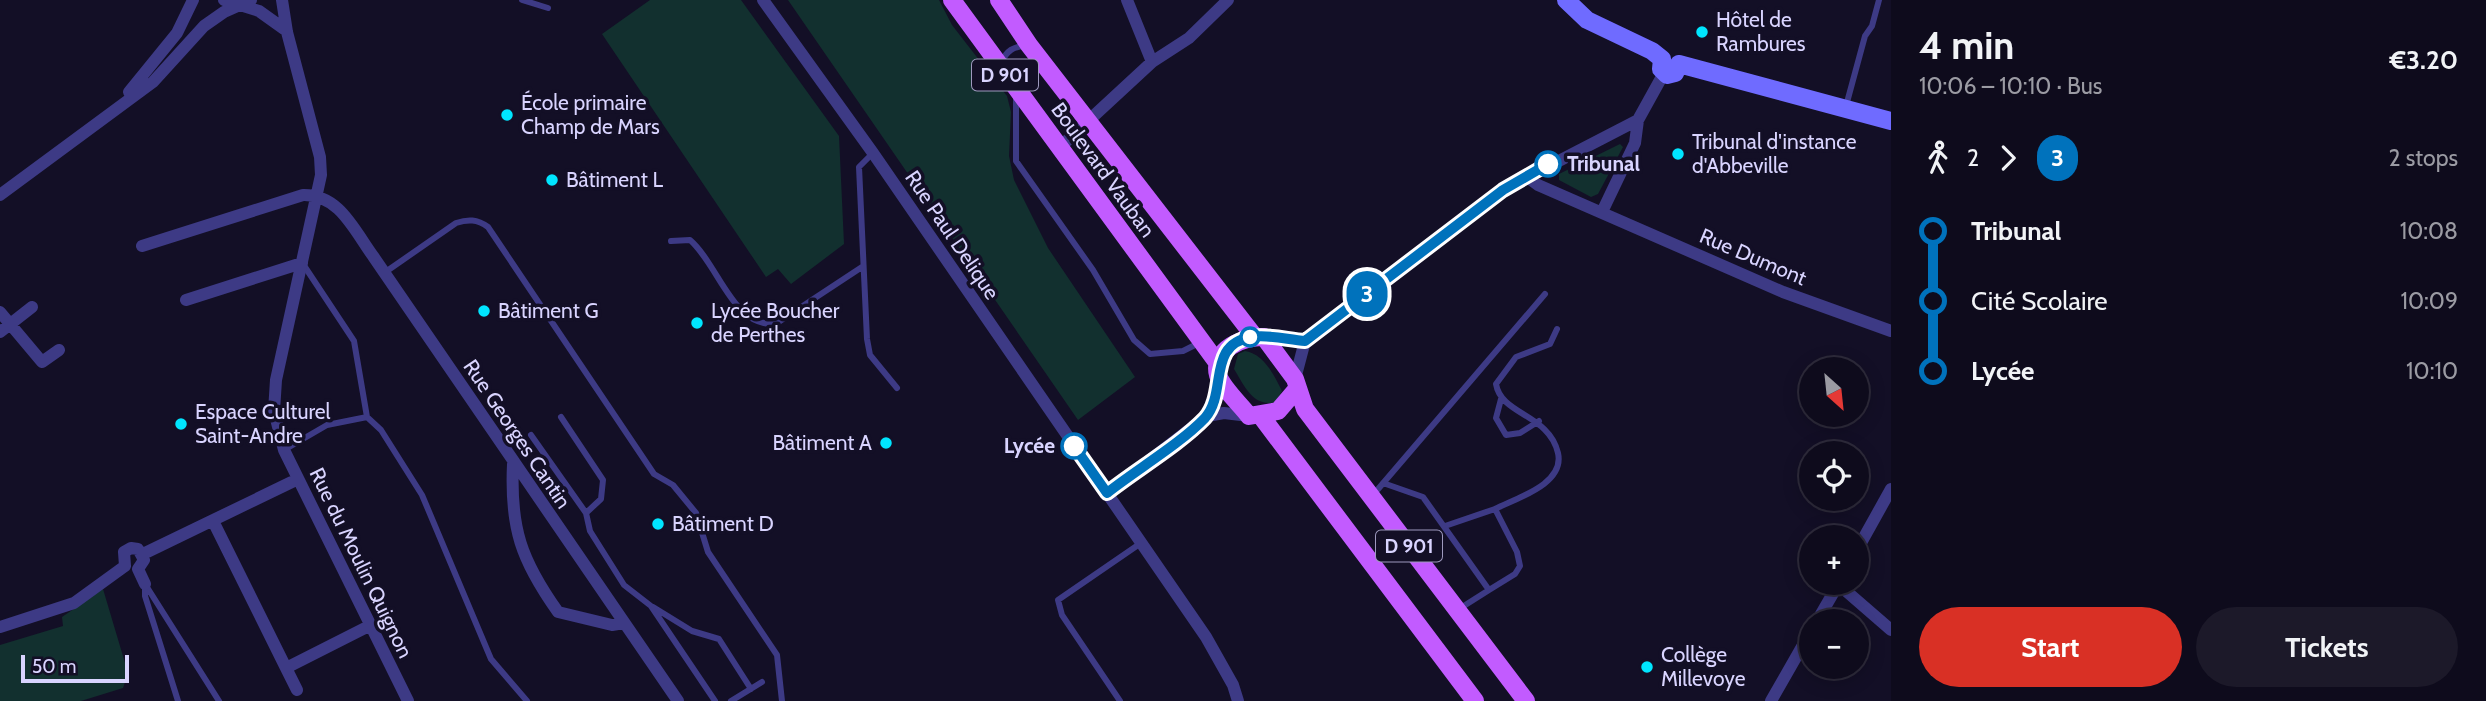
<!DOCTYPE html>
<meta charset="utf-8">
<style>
body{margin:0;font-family:Cabin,sans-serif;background:#1c1929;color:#f1f3f6;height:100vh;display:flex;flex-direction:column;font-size:26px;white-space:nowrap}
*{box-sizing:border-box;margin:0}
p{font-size:23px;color:#9b9ba3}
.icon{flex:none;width:38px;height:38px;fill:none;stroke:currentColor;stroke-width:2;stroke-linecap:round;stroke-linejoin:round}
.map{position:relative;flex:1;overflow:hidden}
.sheet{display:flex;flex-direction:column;background:#0e0b1c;width:595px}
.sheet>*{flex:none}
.badge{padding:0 14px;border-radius:23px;font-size:24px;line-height:46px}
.needle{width:46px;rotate:153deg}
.tools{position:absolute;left:1799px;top:357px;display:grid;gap:14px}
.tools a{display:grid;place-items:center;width:70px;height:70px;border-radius:50%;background:#0e0b1c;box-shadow:0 4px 18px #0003,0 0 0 2px #2e2b3b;font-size:35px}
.scale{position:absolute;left:21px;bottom:18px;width:108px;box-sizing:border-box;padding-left:7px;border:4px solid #d9d4ff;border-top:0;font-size:19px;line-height:24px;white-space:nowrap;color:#d9d4ff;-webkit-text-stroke:5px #130f26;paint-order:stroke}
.map>.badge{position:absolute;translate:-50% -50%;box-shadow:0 0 0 4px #fff}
.legs{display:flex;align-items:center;gap:10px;height:77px;padding:0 28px;font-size:23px}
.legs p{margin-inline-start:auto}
.overview{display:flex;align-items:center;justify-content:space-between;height:119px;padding:0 28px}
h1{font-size:38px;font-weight:700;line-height:52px}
.primary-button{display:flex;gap:14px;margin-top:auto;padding:14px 28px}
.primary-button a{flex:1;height:80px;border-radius:42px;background:#d93025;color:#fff;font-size:28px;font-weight:700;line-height:80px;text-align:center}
.primary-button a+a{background:#1c1929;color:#f1f3f6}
ul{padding:0 28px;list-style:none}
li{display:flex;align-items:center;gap:24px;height:70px;font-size:26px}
li i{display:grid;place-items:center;width:10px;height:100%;margin:0 9px;background:currentColor}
li i::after{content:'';width:18px;height:18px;margin:-9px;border:5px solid;border-radius:50%;background:#0e0b1c}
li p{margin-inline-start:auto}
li:first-child i{background:linear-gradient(#0000 50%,currentColor 0)}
li:last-child i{background:linear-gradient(currentColor 50%,#0000 0)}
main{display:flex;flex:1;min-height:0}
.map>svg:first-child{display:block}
.green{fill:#12302f}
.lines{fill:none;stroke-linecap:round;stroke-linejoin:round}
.lane{stroke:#3d3a85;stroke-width:6}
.street{stroke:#3d3a85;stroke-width:12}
.secondary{stroke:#6f6bff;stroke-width:18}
.primary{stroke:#c25bff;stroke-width:18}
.line-1-casing{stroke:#fff;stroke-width:16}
.line-1{stroke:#0072bc;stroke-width:10}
.poi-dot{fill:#00e5ff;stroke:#130f26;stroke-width:2.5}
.stop-1-dot{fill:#fff;stroke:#0072bc;stroke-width:3.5}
.labels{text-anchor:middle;stroke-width:7;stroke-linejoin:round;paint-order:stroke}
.shield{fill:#130f26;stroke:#9e99be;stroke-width:2}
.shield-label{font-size:19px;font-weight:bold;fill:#d9d4ff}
.poi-label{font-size:21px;fill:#d9d4ff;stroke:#130f26;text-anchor:start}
.stop-label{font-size:21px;font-weight:bold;fill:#d9d4ff;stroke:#130f26;text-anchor:start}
.street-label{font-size:21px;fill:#d9d4ff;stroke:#130f26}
</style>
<main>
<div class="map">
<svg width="1891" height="701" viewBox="0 0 1891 701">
<rect width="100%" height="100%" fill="#130f26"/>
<path class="green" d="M650,0H741L839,136L844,244L791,284L778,269L766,277L602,34Z
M788,0H939L952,25L1007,96L1011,112L1009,156L1014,180L1048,248L1135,377L1078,420Z
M1620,144L1623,147L1598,194L1591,197L1559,180V174Z
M1245,351C1264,354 1274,375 1282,391L1276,402C1253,408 1244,385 1234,369L1238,354Z
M103,589L128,673L123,688L81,701H0V645L63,626L62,617Z"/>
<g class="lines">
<path class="lane" d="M522,0L548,8
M1001,63C1007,50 1013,47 1027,45
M1016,95V161L1093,270L1134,340L1150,354L1183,351L1199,343
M1846,106L1865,36L1872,26L1879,0
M873,153L859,167L867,339L870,355L897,388
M671,241L690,240C719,265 734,331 777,323L862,267
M384,273L456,223C468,219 477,219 488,227L654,474L673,485L696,513L708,552L777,655L782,701
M1501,399L1496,418L1506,435L1520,433L1539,421
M367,417L381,430L422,495L491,659L527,701
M561,417L603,480L601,499L586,513
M531,435L586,513L590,531L624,585L651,606L715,701
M284,450L327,425L367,417L354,341L303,264
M1383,483L1423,497L1489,590L1515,574L1520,566L1517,552L1495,509L1445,526
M1373,495L1545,294
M1495,509C1517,498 1565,484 1558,453C1549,414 1501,415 1496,384L1516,357L1550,344L1557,329
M145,584L219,701
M145,584V596L178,701
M653,607L692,631L719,639L751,689
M1459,609L1489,590
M731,701L762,682
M1120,701L1062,615L1058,600L1141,543"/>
<path class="street" d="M224,0L259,11L287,31
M282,0L287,32L320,157L321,175L276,380L274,411L284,450L408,701
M763,0L873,153L1206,637L1233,685L1238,701
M1127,0L1152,62
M129,92L177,33L193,0
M1059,148L1152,62L1189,38L1228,0
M1526,176L1538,185L1783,292L1891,331
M0,195L153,82L204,26L224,12L251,0
M1602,212L1635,143L1638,120
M142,246L303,195C339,194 354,230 373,256L678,701
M186,300L302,263
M0,312L42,362L59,350
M0,332L32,307
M1264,337L1305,341
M1295,379L1305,341L1503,190L1638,120L1664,73
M1207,416L1224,413L1249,416
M513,464C510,528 521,560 558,612L612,625L624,623
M1107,493L1207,416L1218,389V377
M213,521L286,668L371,625
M1857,550L1891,489
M143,554L298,479
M125,566L124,552L131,548L138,549L144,560L138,569
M138,569L145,584
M1838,584L1891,630
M1817,621L1839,583
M0,627L74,603L125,566
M286,668L297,690
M1771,701L1811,631"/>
<path class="secondary" d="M1566,0L1587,20L1652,51L1662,59
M1662,59L1661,69L1667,75L1675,73L1679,64
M1679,64L1891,121"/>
<path class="primary" d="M952,0L1219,365
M999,0L1029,45L1254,336
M1296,390L1278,411L1249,416C1241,405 1222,388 1218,375C1211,349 1245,336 1264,337L1295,379L1305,409L1526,701
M1261,416L1475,701"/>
</g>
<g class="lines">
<g class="line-1-casing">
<path id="line-1" d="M1074,446L1107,493C1136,470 1180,444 1205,418C1228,392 1206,344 1252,337C1268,334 1289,340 1305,341L1503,190L1548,164"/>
</g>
<use href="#line-1" class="line-1"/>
</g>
<g class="poi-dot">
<circle cx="1702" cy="32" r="7"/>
<circle cx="507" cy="115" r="7"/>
<circle cx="1678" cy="154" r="7"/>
<circle cx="552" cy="180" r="7"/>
<circle cx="484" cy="311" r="7"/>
<circle cx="697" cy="323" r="7"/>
<circle cx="181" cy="424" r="7"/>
<circle cx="886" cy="443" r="7"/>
<circle cx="658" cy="524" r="7"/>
<circle cx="1647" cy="667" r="7"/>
</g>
<g class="stop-1-dot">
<circle cx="1548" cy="164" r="12"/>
<circle cx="1250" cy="337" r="9"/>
<circle cx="1074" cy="446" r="12"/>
</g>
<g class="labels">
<g class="shield">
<rect x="972" y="59.5" width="66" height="31" rx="5"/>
<rect x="1376" y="530.5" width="66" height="31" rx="5"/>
</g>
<g class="shield-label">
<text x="1005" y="82">D 901</text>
<text x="1409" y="553">D 901</text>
</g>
<g class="poi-label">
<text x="1716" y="27">Hôtel de<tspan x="1716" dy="24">Rambures</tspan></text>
<text x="521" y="110">École primaire<tspan x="521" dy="24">Champ de Mars</tspan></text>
<text x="1692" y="149">Tribunal d'instance<tspan x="1692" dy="24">d'Abbeville</tspan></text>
<text x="566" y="187">Bâtiment L</text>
<text x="498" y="318">Bâtiment G</text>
<text x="711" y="318">Lycée Boucher<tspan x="711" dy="24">de Perthes</tspan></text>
<text x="195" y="419">Espace Culturel<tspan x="195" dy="24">Saint-Andre</tspan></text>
<text x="872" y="450" text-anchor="end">Bâtiment A</text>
<text x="672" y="531">Bâtiment D</text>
<text x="1661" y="662">Collège<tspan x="1661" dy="24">Millevoye</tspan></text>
</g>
<g class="stop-label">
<text x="1567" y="171">Tribunal</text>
<text x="1055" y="453" text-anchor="end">Lycée</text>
</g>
<g class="street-label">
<text transform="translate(1103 170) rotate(54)" y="7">Boulevard Vauban</text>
<text transform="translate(952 235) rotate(56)" y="7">Rue Paul Delique</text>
<text transform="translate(1753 257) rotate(23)" y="7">Rue Dumont</text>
<text transform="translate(517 434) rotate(56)" y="7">Rue Georges Cantin</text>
<text transform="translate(361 563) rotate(64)" y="7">Rue du Moulin Quignon</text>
</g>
</g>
</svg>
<div class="tools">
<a><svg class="needle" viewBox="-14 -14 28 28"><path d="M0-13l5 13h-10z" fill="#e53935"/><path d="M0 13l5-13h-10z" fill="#9b9ba3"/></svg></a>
<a><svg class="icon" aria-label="locate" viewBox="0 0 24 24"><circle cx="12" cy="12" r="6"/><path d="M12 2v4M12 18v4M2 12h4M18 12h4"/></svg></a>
<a>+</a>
<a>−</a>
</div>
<div class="scale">50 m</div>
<b class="badge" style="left:1367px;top:294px;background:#0072bc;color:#fff">3</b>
</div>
<section class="sheet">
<div class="overview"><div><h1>4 min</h1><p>10:06 – 10:10 · Bus</p></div><b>€3.20</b></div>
<div class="legs"><svg class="icon" aria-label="walk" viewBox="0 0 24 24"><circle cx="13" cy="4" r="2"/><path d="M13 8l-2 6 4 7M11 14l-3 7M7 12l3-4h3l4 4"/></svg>2<svg class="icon" aria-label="forward" viewBox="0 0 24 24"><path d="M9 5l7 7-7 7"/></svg><b class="badge" style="background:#0072bc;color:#fff">3</b><p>2 stops</p></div>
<ul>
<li><i style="color:#0072bc"></i><b>Tribunal</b><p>10:08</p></li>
<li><i style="color:#0072bc"></i><span>Cité Scolaire</span><p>10:09</p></li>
<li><i style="color:#0072bc"></i><b>Lycée</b><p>10:10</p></li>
</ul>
<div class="primary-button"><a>Start</a><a>Tickets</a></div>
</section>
</main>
